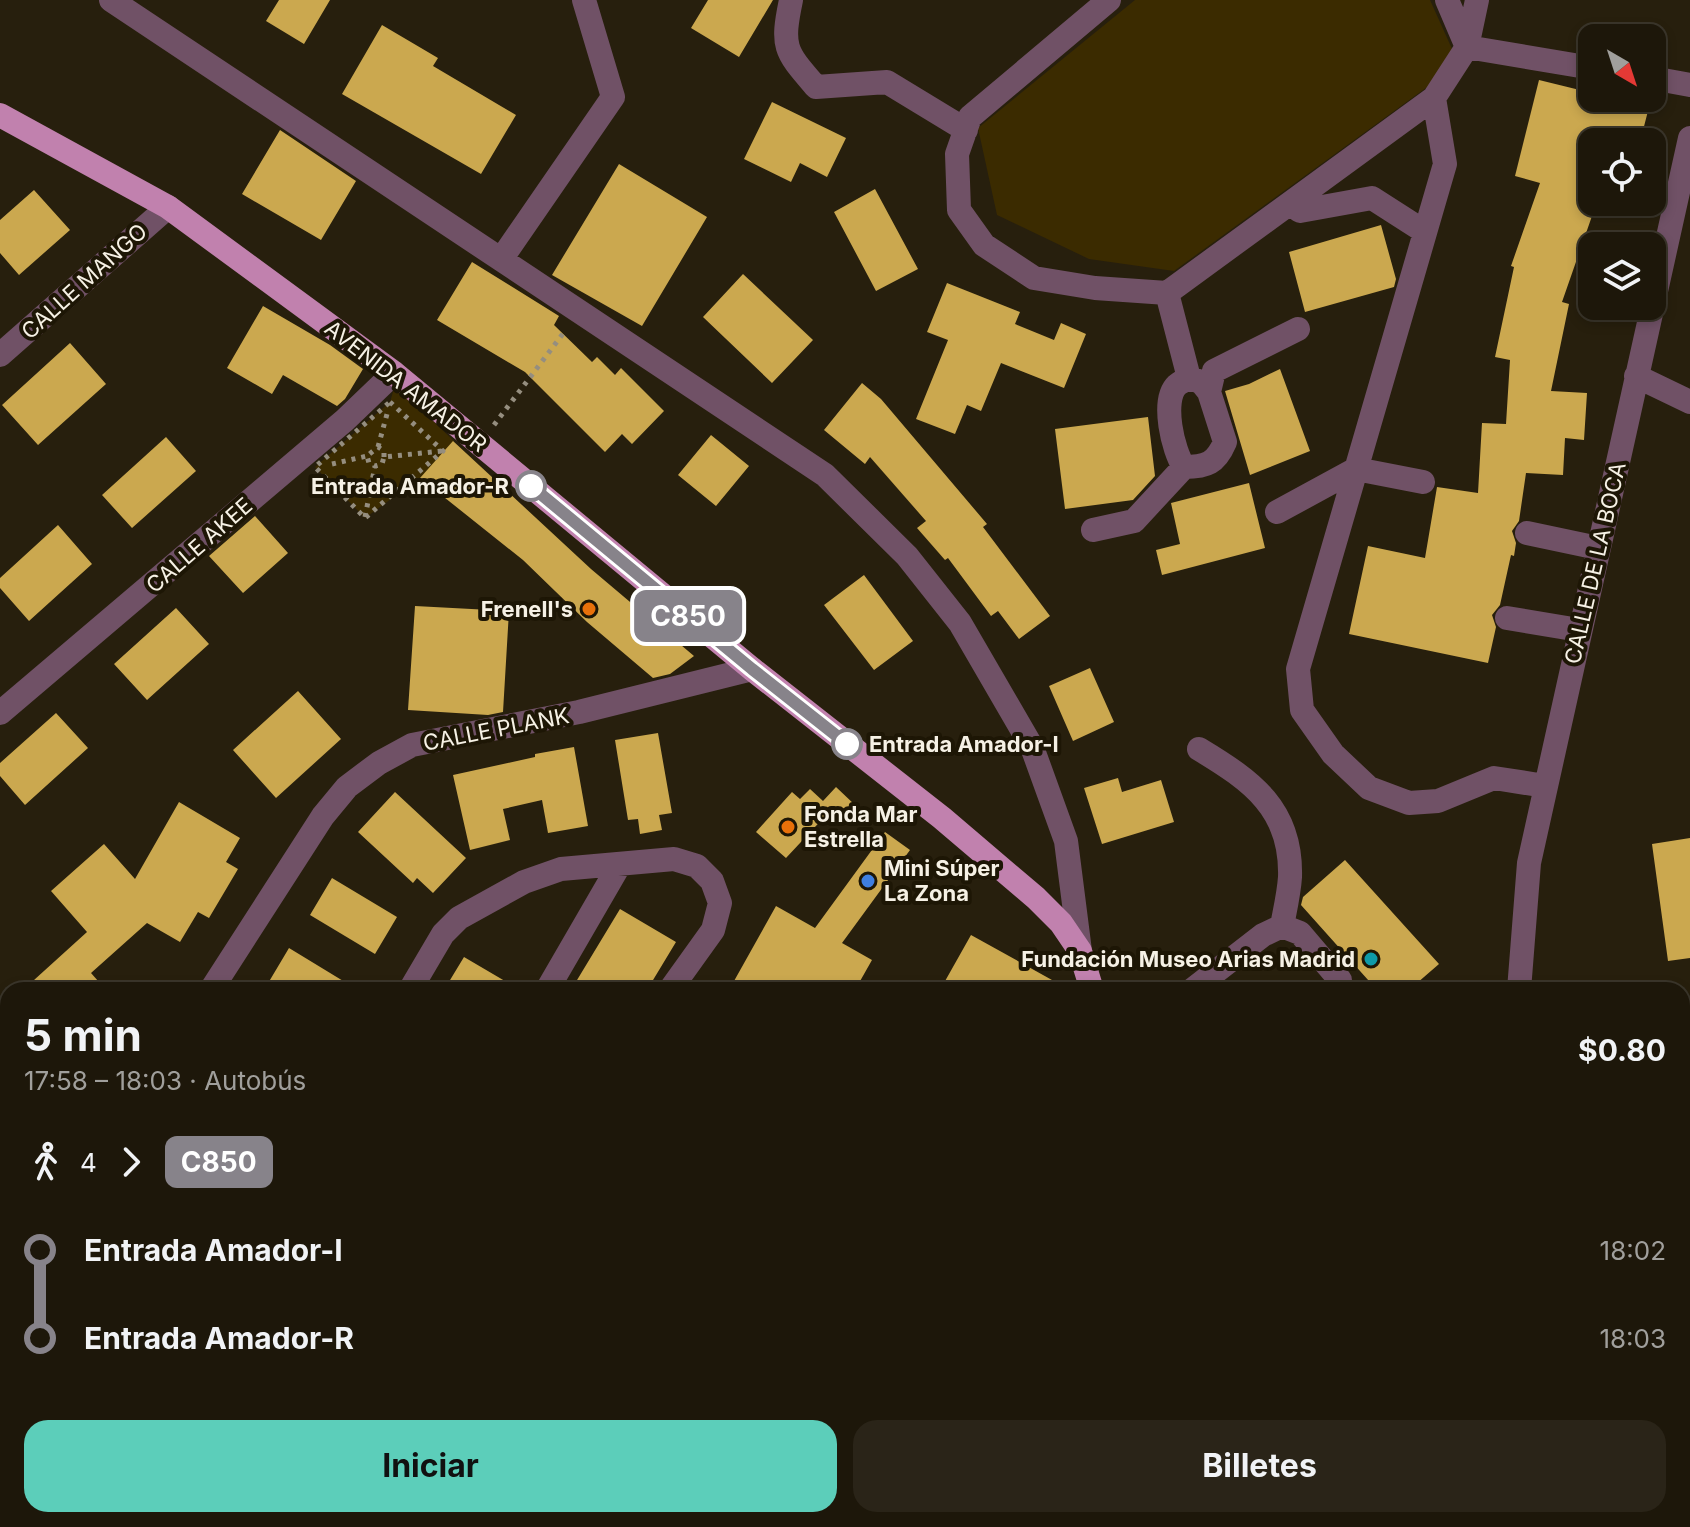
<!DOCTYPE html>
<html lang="es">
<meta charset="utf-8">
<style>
body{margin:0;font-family:Inter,sans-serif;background:#2a2418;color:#f1f3f6;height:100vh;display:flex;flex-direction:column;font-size:30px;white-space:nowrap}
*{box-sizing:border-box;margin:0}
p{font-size:26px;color:#a09f9c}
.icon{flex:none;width:44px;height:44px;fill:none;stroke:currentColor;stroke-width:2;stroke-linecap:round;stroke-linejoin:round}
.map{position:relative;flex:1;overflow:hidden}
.sheet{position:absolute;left:0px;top:982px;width:1690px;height:546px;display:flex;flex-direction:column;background:#1d170a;border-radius:24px 24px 0 0;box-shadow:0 4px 12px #0003,0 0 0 2px #3b362b}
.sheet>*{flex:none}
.badge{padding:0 16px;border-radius:12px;font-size:28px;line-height:52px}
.needle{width:52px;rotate:141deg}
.buttons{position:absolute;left:1578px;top:24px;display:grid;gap:16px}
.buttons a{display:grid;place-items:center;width:88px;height:88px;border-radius:16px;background:#1d170a;box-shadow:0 4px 12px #0003,0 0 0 2px #3b362b;font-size:40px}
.map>.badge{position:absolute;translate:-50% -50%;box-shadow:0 0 0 4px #fff}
.legs{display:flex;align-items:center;gap:12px;height:88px;padding:0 24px;font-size:26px}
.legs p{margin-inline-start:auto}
.summary{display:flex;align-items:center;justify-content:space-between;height:136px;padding:0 24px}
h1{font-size:44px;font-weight:700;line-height:60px}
.primary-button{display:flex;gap:16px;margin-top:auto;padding:16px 24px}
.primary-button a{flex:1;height:92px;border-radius:24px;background:#5cceba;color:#111;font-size:32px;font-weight:700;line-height:92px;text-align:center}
.primary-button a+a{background:#2a2418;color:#f1f3f6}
ul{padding:0 24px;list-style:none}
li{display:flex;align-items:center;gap:28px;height:88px;font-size:30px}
li i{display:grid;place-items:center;width:12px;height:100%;margin:0 10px;background:currentColor}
li i::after{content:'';width:20px;height:20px;margin:-10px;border:6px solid;border-radius:50%;background:#1d170a}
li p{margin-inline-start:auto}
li:first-child i{background:linear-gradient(#0000 50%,currentColor 0)}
li:last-child i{background:linear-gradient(currentColor 50%,#0000 0)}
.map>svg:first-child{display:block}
.green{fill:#3b2b00}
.building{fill:#cba84f}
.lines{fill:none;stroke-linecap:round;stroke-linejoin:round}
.path{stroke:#958e7f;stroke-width:5;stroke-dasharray:4 6;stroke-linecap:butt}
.minor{stroke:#705166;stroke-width:24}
.major{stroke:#c181ae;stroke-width:24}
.line-1-casing{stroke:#fff;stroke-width:18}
.line-1{stroke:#87838a;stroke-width:12}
.stop-1-dot{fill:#fff;stroke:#87838a;stroke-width:4}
.food-dot{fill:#e8710a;stroke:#1d1605;stroke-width:3}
.shop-dot{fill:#3f7fe0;stroke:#1d1605;stroke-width:3}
.culture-dot{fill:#0f9aa8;stroke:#1d1605;stroke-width:3}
.labels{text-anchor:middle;stroke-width:8;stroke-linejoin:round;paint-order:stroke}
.street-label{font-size:22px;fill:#f6f1e5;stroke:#1d1605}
.stop-label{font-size:22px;font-weight:bold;fill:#f6f1e5;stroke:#1d1605;text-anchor:end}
.poi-label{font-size:22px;font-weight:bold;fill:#f6f1e5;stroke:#1d1605;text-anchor:end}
</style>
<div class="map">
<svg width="1690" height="1527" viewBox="0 0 1690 1527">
<rect width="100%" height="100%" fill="#271f0d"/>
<path class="green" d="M1135,0H1430L1453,51L1441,77L1174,271L1089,259L997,215L978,128Z
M395,385L454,441L420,478L365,518L315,467L390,402Z"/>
<path class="building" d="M279,0H330L304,44L266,21Z
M708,0H773L739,57L691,28Z
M382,25L438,58L433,66L516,115L481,174L342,94Z
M1539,80L1592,93V98H1613L1649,107L1640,142H1592V216L1562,302L1569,304L1551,391L1587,393L1584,440L1565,438L1563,475L1526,473L1519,521L1512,531L1516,543L1514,556L1511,555L1500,605L1492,615L1496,627L1488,663L1349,634L1368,546L1425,558L1437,487L1478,493L1482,423L1506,424L1510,360L1495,357L1514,267L1511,266L1540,183L1515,176Z
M772,102L846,138L827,177L800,163L791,182L744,159Z
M280,130L356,181L321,240L242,194Z
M619,164L707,217L642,326L552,275Z
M875,189L918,269L876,291L834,212Z
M34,190L70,230L19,275L0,253V220Z
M1381,225L1396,279L1394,287L1305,312L1289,252Z
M472,262L559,316L554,325L592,362L597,357L615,375L621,368L664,411L632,444L622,434L605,452L525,372L437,320Z
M743,274L813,340L772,383L703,317Z
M947,283L1020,312L1015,324L1054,340L1061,323L1086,334L1064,388L1001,363L981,411L967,405L955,434L916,419L948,340L927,332Z
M263,306L330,345L363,369L345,399L337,406L283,375L272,394L227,368Z
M70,343L106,384L38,445L2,405Z
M1280,369L1310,451L1250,475L1225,391L1249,384Z
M862,383L881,399L987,524L983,527L1050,616L1019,639L998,611L991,616L948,558L945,560L917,528L926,521L870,457L865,464L824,430Z
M1148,417L1155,476L1133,500L1065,509L1055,429Z
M711,435L749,466L716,506L678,475Z
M166,437L196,471L132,528L102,495Z
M453,441L591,569L694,656L670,674L653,678L587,622L523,560L420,478Z
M1249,483L1265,548L1162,575L1156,550L1180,544L1171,503Z
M255,516L288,553L243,593L209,556Z
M58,525L92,564L29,621L0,588V578Z
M864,575L913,641L874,670L824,605Z
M415,606L509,611L503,712L488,715L408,710Z
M176,608L209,644L147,700L114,664Z
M1090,668L1114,722L1073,741L1049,686Z
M298,691L341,739L276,798L233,750Z
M56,713L88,748L25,805L0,776V763Z
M658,733L672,813L659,815L662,830L640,834L638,819L628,820L615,740Z
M574,747L588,826L548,833L542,800L503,809L510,840L470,850L453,775L535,757V754Z
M1118,778L1122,792L1161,780L1174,822L1102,844L1084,788Z
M836,787L855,805L840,822L829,812L786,858L756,832L792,792L800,799L810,789L823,801Z
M395,792L466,858L433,893L417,878L413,883L358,832Z
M179,802L240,838L226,862L238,869L209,918L198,912L180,942L147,923L91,973L106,990H23L87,932L51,891L104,844L135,879Z
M885,832L910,850L842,943L872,960L855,990H729L776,906L815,928Z
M1690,838V958L1668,961L1652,844Z
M1345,860L1439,964L1409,990H1377L1301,905L1303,897Z
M332,878L397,917L375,954L310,915Z
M620,909L676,942L647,990H571Z
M971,935L1070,990H940Z
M289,948L358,990H264Z
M464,957L520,990H444Z"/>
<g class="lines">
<path class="path" d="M390,402L443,451L365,518L315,467Z
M494,425L565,331
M378,447L387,414
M384,457V451L378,447L367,456L369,463L375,466L382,464L384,457L442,451
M332,464L367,456
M365,517L375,466"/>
<path class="minor" d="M111,0L825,475L907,556L960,623L1032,747L1066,841L1080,951
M791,0C781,48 785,51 816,87L887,82L966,130
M1109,0L970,117L957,154L959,210L984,245L1034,278L1095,288L1167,293
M1447,0L1467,47
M1467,47L1592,68
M1652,78L1690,85
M1434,98L1445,164L1298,669L1302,710L1333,754L1369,788L1409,803L1438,801L1494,778L1545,786
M1300,211L1372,198L1425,232
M502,258L613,97L584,0
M1167,293L1434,98L1467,47L1477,0
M1167,293L1189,378C1185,380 1181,382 1177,385C1161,400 1173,451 1184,467C1207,467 1216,463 1225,442L1209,392L1201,382L1189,378
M0,355L168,207
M1636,376L1690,402
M1209,392L1214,371L1298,329
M1277,512L1356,469L1423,482
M1093,530L1134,521L1184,467
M1527,533L1598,548
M1507,618L1579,630
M0,713L345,420L394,373
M1199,749C1252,781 1292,809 1290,877C1289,893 1285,910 1282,926
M211,990L323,816L347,787L379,763L412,745L579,712L752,669
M410,990L443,934L459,918L524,882L561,869L674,859L697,866L712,881L720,903L713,930L670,990
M547,990L620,864
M1192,990L1263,935L1282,926L1300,933L1340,980
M1519,990L1529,863L1690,138
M0,1187L8,1179
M0,1292L8,1296
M527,1520L531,1527
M1435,1527L1438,1520
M1493,1527L1497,1520"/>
<path class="major" d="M0,115L168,207L394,373L752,669L942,818L1036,898L1061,923L1080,951L1092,990
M1682,1473L1690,1480
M1682,1497L1690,1503
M1643,1520L1653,1527
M131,1527L142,1520"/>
</g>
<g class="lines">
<g class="line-1-casing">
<path id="line-1" d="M531,486L752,669L847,744"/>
</g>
<use href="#line-1" class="line-1"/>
</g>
<g class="stop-1-dot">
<circle cx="531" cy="486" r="14"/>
<circle cx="847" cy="744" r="14"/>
</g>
<g class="food-dot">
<circle cx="589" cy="609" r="8"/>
<circle cx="788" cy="827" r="8"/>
</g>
<circle class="shop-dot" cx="868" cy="881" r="8"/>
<circle class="culture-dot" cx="1371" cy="959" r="8"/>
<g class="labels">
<g class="street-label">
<text transform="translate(84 281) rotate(-42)" y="8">CALLE MANGO</text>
<text transform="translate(406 386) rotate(38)" y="8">AVENIDA AMADOR</text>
<text transform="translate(199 545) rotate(-41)" y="8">CALLE AKEE</text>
<text transform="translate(1595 563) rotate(-77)" y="8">CALLE DE LA BOCA</text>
<text transform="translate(496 729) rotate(-11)" y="8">CALLE PLANK</text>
</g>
<g class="stop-label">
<text x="509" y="494">Entrada Amador-R</text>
<text x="869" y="752" text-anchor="start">Entrada Amador-I</text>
</g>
<g class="poi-label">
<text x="573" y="617">Frenell's</text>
<text x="804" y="822" text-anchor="start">Fonda Mar<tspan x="804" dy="25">Estrella</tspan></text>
<text x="884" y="876" text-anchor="start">Mini Súper<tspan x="884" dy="25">La Zona</tspan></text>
<text x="1355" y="967">Fundación Museo Arias Madrid</text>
</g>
</g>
</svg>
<div class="buttons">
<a><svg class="needle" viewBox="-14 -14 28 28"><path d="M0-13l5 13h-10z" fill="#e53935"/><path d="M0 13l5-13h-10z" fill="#a09f9c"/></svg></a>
<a><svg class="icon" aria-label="locate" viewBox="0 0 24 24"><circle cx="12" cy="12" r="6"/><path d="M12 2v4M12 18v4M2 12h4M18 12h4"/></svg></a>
<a><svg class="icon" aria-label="layers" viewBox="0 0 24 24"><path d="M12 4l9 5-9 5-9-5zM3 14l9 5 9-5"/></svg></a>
</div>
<b class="badge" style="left:688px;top:616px;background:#87838a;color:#fff">C850</b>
<section class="sheet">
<div class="summary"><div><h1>5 min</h1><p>17:58 – 18:03 · Autobús</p></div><b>$0.80</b></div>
<div class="legs"><svg class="icon" aria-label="walk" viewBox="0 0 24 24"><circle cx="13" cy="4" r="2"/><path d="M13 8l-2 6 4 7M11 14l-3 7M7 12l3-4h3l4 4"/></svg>4<svg class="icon" aria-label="forward" viewBox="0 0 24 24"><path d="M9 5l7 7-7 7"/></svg><b class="badge" style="background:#87838a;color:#fff">C850</b></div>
<ul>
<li><i style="color:#87838a"></i><b>Entrada Amador-I</b><p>18:02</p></li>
<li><i style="color:#87838a"></i><b>Entrada Amador-R</b><p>18:03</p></li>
</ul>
<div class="primary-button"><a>Iniciar</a><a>Billetes</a></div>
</section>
</div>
